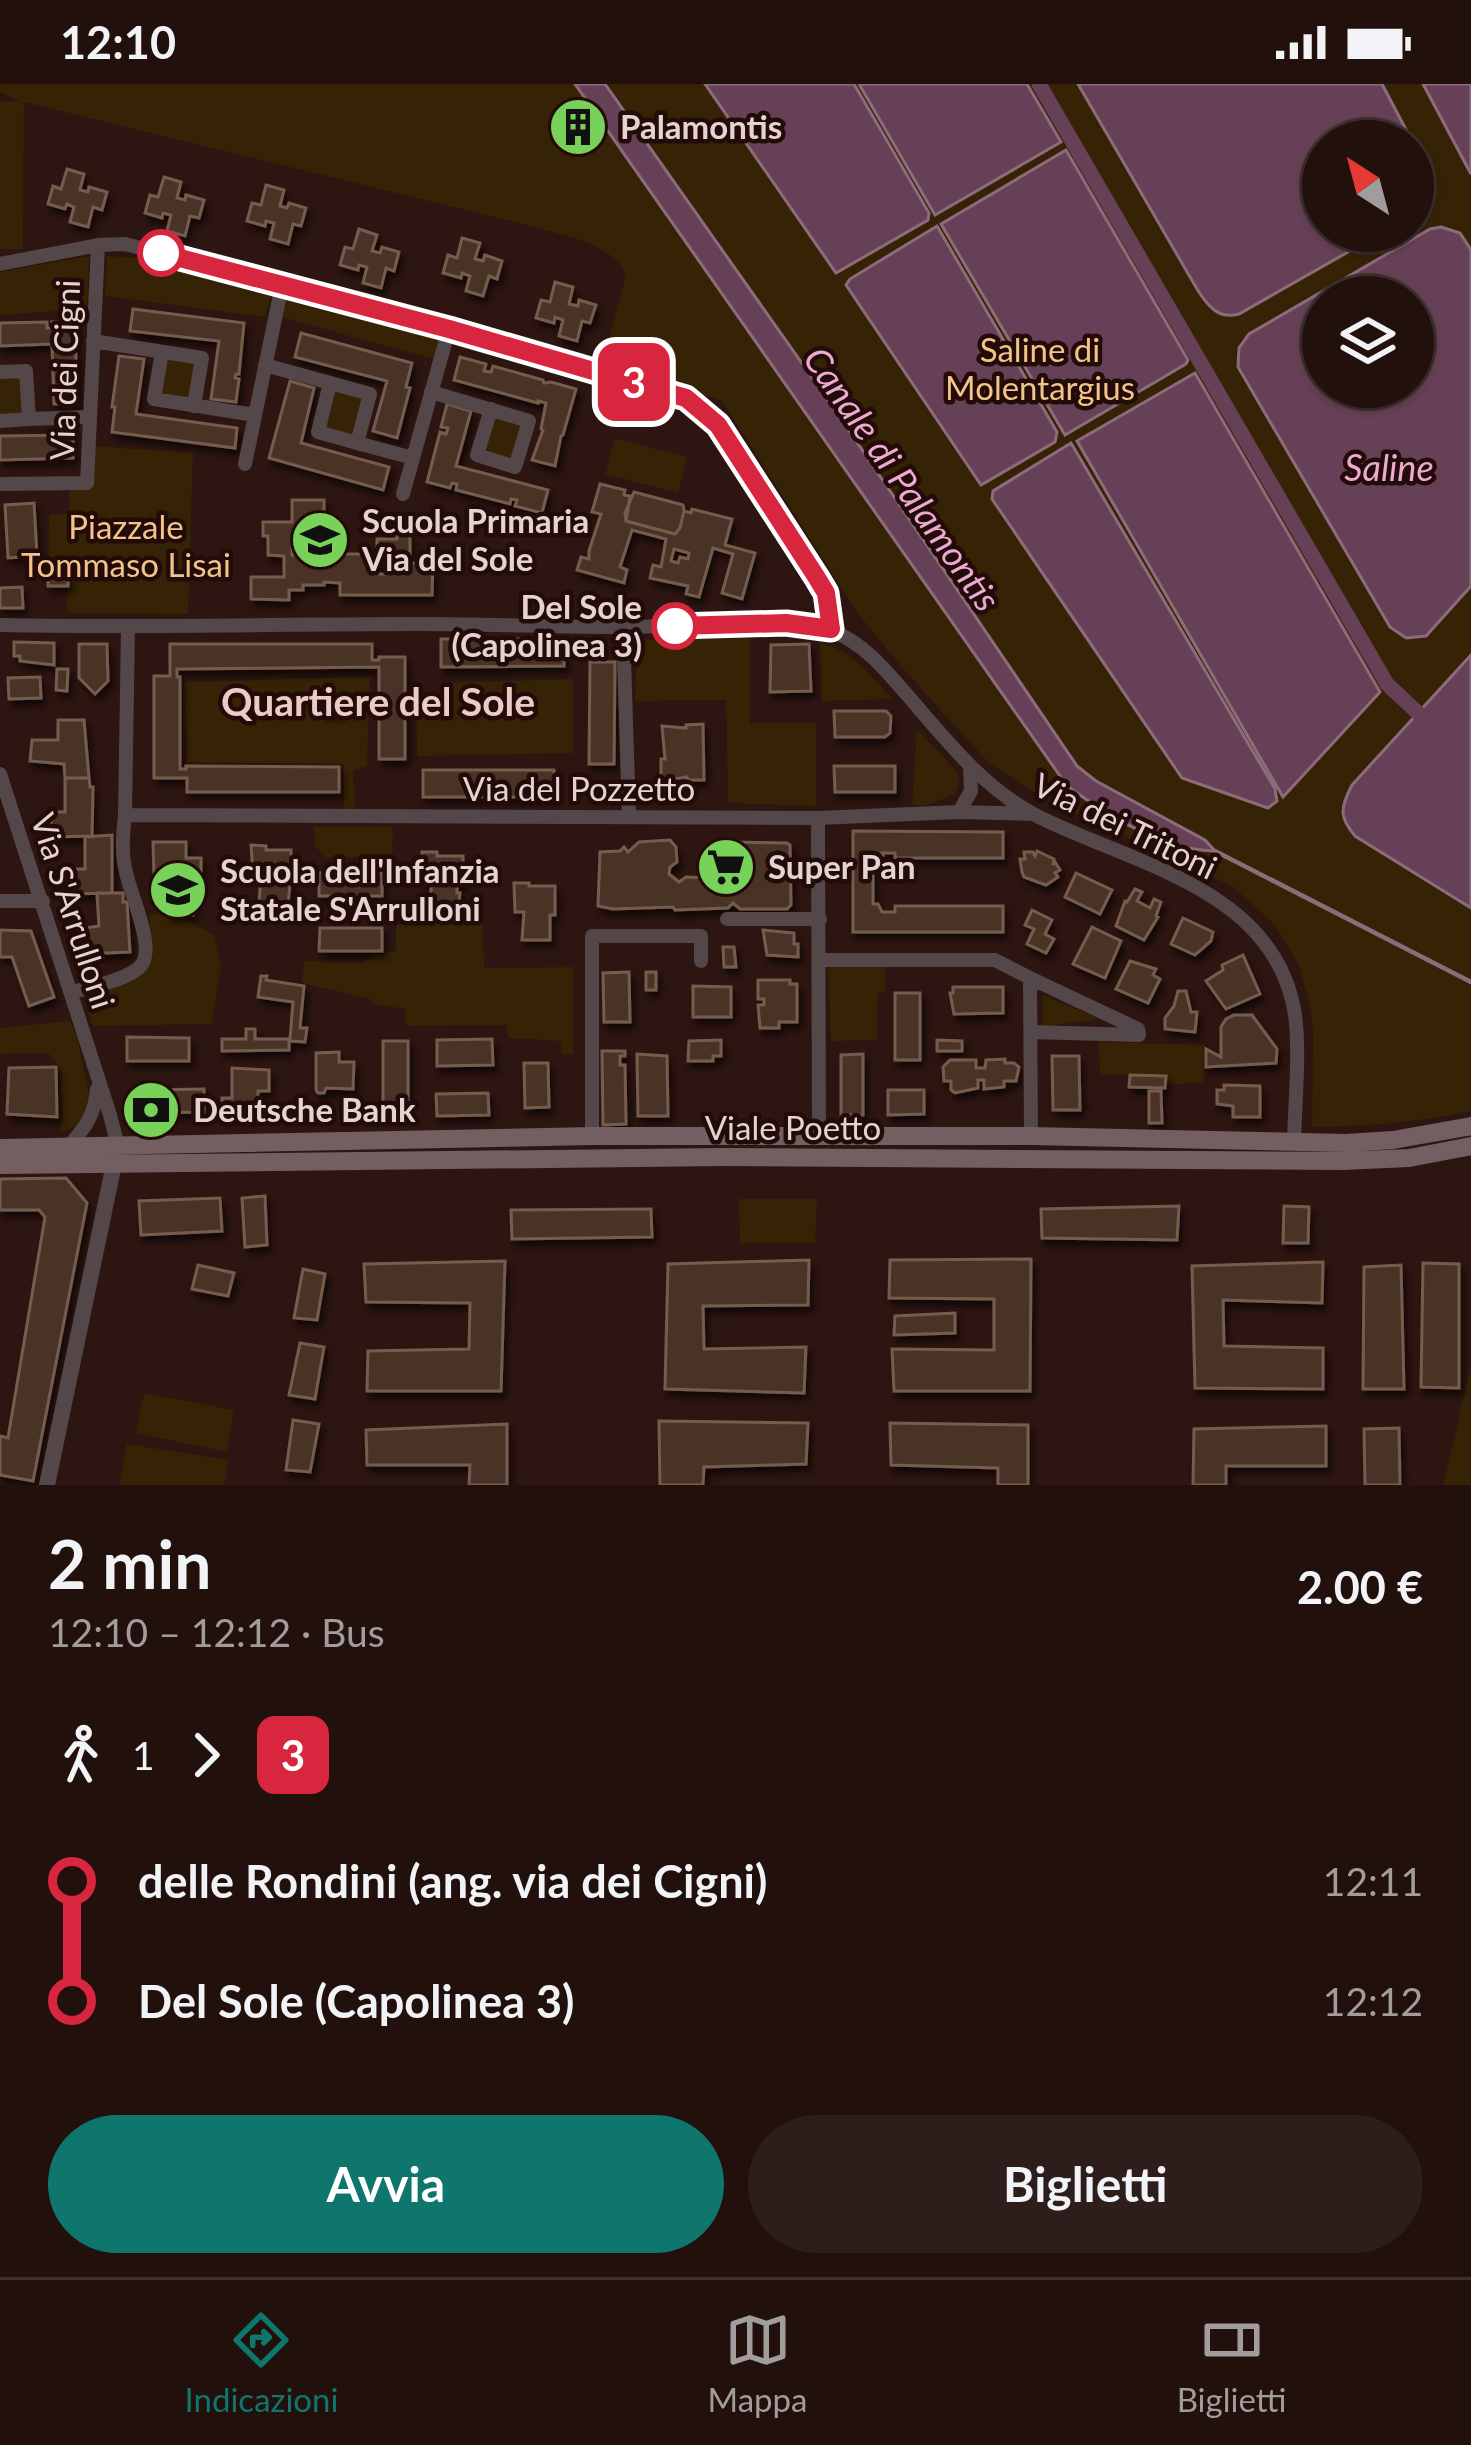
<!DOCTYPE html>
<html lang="it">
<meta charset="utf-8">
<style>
body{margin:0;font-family:Lato,sans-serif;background:#2e1e1b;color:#f1f3f6;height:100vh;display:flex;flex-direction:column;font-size:45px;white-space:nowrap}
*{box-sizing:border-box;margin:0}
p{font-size:39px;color:#a29d9d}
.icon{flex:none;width:66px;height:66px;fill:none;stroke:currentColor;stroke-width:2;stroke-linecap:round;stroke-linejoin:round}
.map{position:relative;height:1401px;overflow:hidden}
.panel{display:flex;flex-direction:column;background:#22100d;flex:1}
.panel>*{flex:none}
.badge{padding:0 24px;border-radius:18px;font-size:42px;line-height:78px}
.needle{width:78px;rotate:324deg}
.controls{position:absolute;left:1302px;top:36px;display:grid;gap:24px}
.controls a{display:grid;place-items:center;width:132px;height:132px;border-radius:50%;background:#22100d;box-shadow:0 3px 9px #0004,0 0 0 3px #3f302e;font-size:60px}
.map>.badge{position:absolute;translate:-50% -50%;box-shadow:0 0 0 6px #fff}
.legs{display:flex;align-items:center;gap:18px;height:132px;padding:0 48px;font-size:39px}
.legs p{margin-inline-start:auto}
.summary{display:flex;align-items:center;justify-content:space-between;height:204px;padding:0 48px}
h1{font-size:66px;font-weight:700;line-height:90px}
.cta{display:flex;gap:24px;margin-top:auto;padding:24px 48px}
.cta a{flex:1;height:138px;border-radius:72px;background:#0f766e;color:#fff;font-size:48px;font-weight:700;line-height:138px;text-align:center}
.cta a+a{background:#2e1e1b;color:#f1f3f6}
ul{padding:0 48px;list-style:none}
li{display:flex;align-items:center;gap:42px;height:120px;font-size:45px}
li i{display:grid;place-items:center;width:18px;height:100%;margin:0 15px;background:currentColor}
li i::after{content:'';width:30px;height:30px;margin:-15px;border:9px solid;border-radius:50%;background:#22100d}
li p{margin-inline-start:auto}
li:first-child i{background:linear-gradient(#0000 50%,currentColor 0)}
li:last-child i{background:linear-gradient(currentColor 50%,#0000 0)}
.status{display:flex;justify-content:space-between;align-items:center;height:84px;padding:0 60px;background:#22100d;direction:ltr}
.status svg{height:33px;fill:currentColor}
.tabs{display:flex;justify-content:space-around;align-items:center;height:168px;border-top:3px solid #3f302e;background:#22100d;font-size:33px;color:#a29d9d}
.tabs a{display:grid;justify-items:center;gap:6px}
.tabs .selected{color:#0f766e}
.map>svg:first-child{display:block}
.green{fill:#362204;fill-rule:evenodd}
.water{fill:#664056;stroke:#8c6c7b;stroke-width:3;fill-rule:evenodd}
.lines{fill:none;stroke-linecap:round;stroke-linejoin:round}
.stream{stroke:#8c6c7b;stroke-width:4.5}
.canal{stroke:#664056;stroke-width:15}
.building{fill:#4a3326;stroke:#765c4e;stroke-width:3;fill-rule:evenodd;filter:url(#shadow)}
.minor{stroke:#544749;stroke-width:14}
.tertiary{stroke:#544749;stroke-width:16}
.secondary{stroke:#735e62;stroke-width:18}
.line-1-casing{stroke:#fff;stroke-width:27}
.line-1{stroke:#d7263d;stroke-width:18}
.stop-1-dot{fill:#fff;stroke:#d7263d;stroke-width:6}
.labels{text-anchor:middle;stroke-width:9;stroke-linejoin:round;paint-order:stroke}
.poi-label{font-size:33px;font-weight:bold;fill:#e4d3d0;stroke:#220b09;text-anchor:start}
.park-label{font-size:33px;fill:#f2c489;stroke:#220b09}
.street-label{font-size:33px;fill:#e4d3d0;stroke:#220b09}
.stop-label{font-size:33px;font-weight:bold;fill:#e4d3d0;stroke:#220b09;text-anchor:end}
.water-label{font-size:36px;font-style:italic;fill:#edaad0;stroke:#220b09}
.quarter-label{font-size:39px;font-weight:bold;fill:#edcbc5;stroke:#220b09}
</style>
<div class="status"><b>12:10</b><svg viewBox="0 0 49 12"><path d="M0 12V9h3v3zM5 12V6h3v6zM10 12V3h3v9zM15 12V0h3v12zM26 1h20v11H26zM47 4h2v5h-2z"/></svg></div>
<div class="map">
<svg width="1471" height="1401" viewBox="0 0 1471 1401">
<defs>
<filter id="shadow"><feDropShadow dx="3.5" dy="6" stdDeviation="3" flood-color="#0009"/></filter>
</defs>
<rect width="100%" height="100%" fill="#2d1511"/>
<path class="green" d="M0,0H1471V1027C1418,1039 1366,1042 1312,1043L1313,950L1311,925L1298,879L1275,841L1232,802L1048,717L987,677L906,588L858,530L722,317L603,277L626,191C612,158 562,152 531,142L24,18L23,165H0V18L20,17L0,8ZM1323,57H1413V147H1323ZM1323,213H1413V303H1323Z
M89,172L87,225L0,231V188Z
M107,172L137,174L274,204L265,233L105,212Z
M287,209L444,249L437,276L281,233Z
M164,272L199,276L192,316L158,309Z
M23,294L25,331L0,332V295Z
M333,302L367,312L354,356L322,346Z
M493,331L525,340L513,379L480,369Z
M614,354L687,373L678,409L605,390Z
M94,362L193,369L188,530L67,529L68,490H48L49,431L69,429V405L93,403Z
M750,554V639H816V722L728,719L726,616L635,617L637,556Z
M820,559C853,567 871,591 892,615L822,617Z
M370,593L367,682L353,686L355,727L344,726V680L187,678L184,598Z
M573,595V669L417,672L416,611L446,608V599Z
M917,645L958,689L959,701L955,710L927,721H912Z
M314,743H393L392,773H326L315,762Z
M165,825L171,836L185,835L214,851L221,879L212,940L93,942L82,910L141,889L153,872L149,833Z
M483,834L484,884L573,883V970L562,971L561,957L508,954L507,941L406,942L405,925L375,920L370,915L302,899L304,877L363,879L377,870L396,867V841Z
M885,881V908L878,909L877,956L831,957L828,882Z
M1043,911L1100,935L1042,943Z
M70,937L77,953L91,1021C84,1036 76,1045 59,1048L62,1032L60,984L48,969L0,970V944Z
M1099,958L1203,961L1204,998L1166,1001L1165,990L1100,991Z
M739,1115H817L815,1159H740Z
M1471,1282V1401H1443Z
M144,1309L234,1326L227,1368L136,1349Z
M127,1360L229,1376L224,1401H119Z"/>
<path class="water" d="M575,0H605L835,326L1077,682L1096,697L1205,756L1215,767C1162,766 1109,732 1067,702Z
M705,0H854L929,129L928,136L836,189Z
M859,0H1027L1061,58L935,131Z
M1078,0H1382L1412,57H1323V147H1385L1239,230C1218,236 1207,221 1197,205Z
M1423,0H1471V90Z
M1413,58L1432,98L1427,119L1413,131Z
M1066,66L1188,276L1186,280L1065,351L941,140Z
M937,142L1057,348L1055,358L981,401L846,201L850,195Z
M1441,143L1460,149L1471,166V502L1426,552L1406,554L1390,543L1238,283L1239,264L1249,250L1430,145ZM1323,213H1413V303H1323Z
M1195,289L1380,608L1283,713L1077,357Z
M1071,359L1275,705L1277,717L1268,724L1182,694L992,415L993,407Z
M1471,571V824L1355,752C1339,733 1340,724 1352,701Z"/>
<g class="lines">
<path class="stream" d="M1215,767L1471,898"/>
<path class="canal" d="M1039,0L1387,600L1418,629"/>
</g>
<path class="building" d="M67,85L84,90L80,106L88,108L89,103L107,108L102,126L93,123L88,143L70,138L74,123L67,120L65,125L48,120L53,102L61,105Z
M164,93L181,98L177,114L185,116L186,111L204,116L199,134L190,132L185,152L167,147L171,131L163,129L162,134L145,129L150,111L158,113Z
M266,101L284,106L280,122L287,124L289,119L306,124L301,142L293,140L288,160L270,155L274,139L266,137L265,142L247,137L252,119L261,121Z
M359,145L377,151L372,167L380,169L382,163L399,168L394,187L386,184L381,204L363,199L367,183L359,181L358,186L340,181L345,163L353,165Z
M462,154L480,159L475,175L483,177L485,171L502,177L497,195L489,192L483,212L466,207L470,192L462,189L461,194L443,189L448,171L457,174Z
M555,198L573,203L569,220L578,222L579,216L596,221L590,239L582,237L577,257L559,252L563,236L555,233L554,239L536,234L541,216L550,218Z
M133,225L244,239L239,290H236L235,294L239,295L236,318L211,315L219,257L130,247Z
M75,237L77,319L54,320L52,260L0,262V239L47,238V244H53L52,238Z
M301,249L412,279L406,303L410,304L397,354L373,347L387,297L295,273Z
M119,272L144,275L136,330L237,344L235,364L112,348L115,323H112Z
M460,273L486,280L484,287L491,288L493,282L543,296L544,299L551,298L576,305L563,351L561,352L555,382L532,376L543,346L541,345L546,319L538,317V319L454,296Z
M290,297L314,304L301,359L389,383L383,406L269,374Z
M447,320L471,327L456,382L548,406L542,429L515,422L517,416L511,415L510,420L456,406L457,400L452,399L450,404L427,398L440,348L446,350L448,344L441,343Z
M73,351V374L0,376V352Z
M600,400L625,406L624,411L630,412L626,437L675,450L680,444L684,427L691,429L692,425L732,435L725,461L755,469L742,515L722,509L733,470L713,464L699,513L686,510L688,502L650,494L653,481L661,483L666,455L632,446L620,483L627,486L624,499L577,486L581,473L589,475V467L601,430L592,428ZM674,465L689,469L688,475L680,473L678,479L671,477Z
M634,408L683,421L684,427L680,444L675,450L626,437L625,429Z
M292,416H324V475H332V470H369V473H377V455H397V450H410V479H433L432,511H340V499L324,498V501H303V506H289V516L251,515V493H284V472L268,471V452H263V438H292ZM292,459H304V471H292ZM377,478L389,479V490H376Z
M34,419L37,472L8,474L5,421Z
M48,490H68V502H48Z
M22,503L23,524H0V504Z
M441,555H564V582L441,583Z
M14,558L54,559V581L20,577V572H14Z
M79,560H107L108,597L95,610L79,594Z
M170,560H372V576H379V573H405V675H379V583L177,585V593H180V685H186V682L339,683V708H187V694H154V592H170Z
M809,560L811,607L770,608L771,561Z
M590,578H615L614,680H589Z
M57,585H68L67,607L56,606Z
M40,593L41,614L9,615L8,594Z
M332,614L338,617L340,622L336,628L328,630L324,625L326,619Z
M834,627H886L891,632L890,649L885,653H835Z
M58,636H84L89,694H65L64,680L30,677L32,656H58Z
M703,640L704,696H687V693L661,697V675H665L662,642L686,644V641Z
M834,682H895V708H835Z
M423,686H554V713H423Z
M65,694H89L90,703H93L92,752L51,753V728H65Z
M853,747L1003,748V774H895V769H882L883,771H878V775H873V820H878L882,828H895V822H1003V848H853Z
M112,751V809L70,810V785H85V753Z
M670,756L676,763L677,778L670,783L669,790L679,798L686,793L716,794L726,783L725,762L729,758L787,759L790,761L791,821L787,825H740L733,819L728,824L675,826L673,823L613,825L598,822L600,768L620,767L624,763L628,768L639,758Z
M153,758H186V774H201V803H192L193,831H169V791H154Z
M251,761L266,762V766H291L292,794H287L290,802L288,819H259L261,791H253Z
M1037,767L1054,775L1053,781L1055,778L1060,786L1055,789L1058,793L1046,801L1024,793L1022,788L1020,775H1025L1024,768H1033L1035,772Z
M422,768H437V772H463V801H457V809H460L458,826H429L432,797H422Z
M319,789H382V812H319Z
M1076,789L1112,806L1100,830L1065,813Z
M514,799H529V802H555V831H550V856H522L524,828H515Z
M1135,805L1142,808L1137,817L1150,824L1154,815L1161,818L1156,832L1158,833L1144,856L1116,842L1125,817L1127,818Z
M97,809H123V818H127L130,868L84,870L85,844L99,842Z
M1032,826L1052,836L1045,850L1054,855L1046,869L1027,860L1034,845L1025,841Z
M1183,834L1213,848L1211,857L1195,871L1171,860Z
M1092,843L1121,857L1105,894L1073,880Z
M320,844H382V867H319Z
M0,846L31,847L54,913L29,922L12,873H0Z
M763,846L794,849V860H798V873L767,871Z
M723,863H734L736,883H724Z
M1243,871L1260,910L1226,925L1206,897L1223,886L1222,881Z
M1130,877L1156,885L1153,891L1160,895L1148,919L1116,905Z
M629,888L630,938H604L603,889Z
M646,888H656V906H646Z
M261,892H267L266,896L304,902L300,944H307L305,958L289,957V966L222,967V955H246V945H255V955H290L293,918L258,913Z
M758,896H790V900H797V938H779V944H760L758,921H764V915H758Z
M693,902L731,903V933H693Z
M953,903H1003V929L954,930L950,909H953Z
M1178,907H1186L1191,928H1197L1195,948L1165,945V934L1174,922Z
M895,909H920V976H895Z
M1234,931H1252L1277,965L1276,979L1206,983V965L1221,973V943L1226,935Z
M127,953L189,954V977H127Z
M492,955L493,981L437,982V956Z
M721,956V972H713V977H688L689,957Z
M937,956L962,957V967H937Z
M383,957H408V1020H383Z
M602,967H625V972H620V981H625L626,1040L603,1041Z
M339,968V978H354L353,1005L326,1004L324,1009H318L316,1006V969Z
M637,970L667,972L668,1032H638Z
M863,970V1031H841V971Z
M1052,972H1079L1080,1026H1053Z
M1005,975V979H1014L1019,983L1016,997H1004V1003L984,1005V996H978V1004L955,1009L951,1006V997H944L943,983L950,976H976V984H985L986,976Z
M524,979H548L549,1023L525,1024Z
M56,983L57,1033L7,1030L9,984Z
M232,984L269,986V1007H258V1030H250L251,1033H223L222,1014H232Z
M1130,991L1166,992L1165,1004L1129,1003Z
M1224,1001L1260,1002V1033H1233V1022L1217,1020V1006H1224Z
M204,1005V1028L144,1029V1006Z
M888,1006H924V1030L888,1031Z
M1149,1007H1161L1162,1039H1149Z
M488,1009L489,1031L437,1032L436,1010Z
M66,1094L87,1119L33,1397L0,1391V1352L8,1354L45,1133L39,1126H0V1095Z
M265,1112L267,1161L245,1163L242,1114Z
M220,1114L222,1147L141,1151L139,1117Z
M1179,1122L1177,1156L1042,1154L1041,1125Z
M1284,1122L1309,1123L1308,1159H1283Z
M651,1125L652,1153L512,1155L511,1126Z
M1031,1175L1030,1307H894L892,1265L994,1266V1215L889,1214L890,1176Z
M809,1176L808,1221L703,1222L704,1265L806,1263L804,1309L665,1305L668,1180Z
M505,1177L501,1307H367L368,1267L469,1265L470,1219L366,1218L364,1180Z
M1323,1178L1322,1219L1223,1216L1224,1262L1323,1264V1305L1195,1304L1192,1182Z
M1423,1179L1459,1180V1304L1421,1303Z
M198,1181L234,1189L228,1212L192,1205Z
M1401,1181L1404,1305H1363L1364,1183Z
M303,1185L325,1190L317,1236L294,1234Z
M955,1229V1249L894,1251L895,1232Z
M300,1259L324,1263L315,1315L289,1311Z
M293,1336L319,1340L310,1388L286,1386Z
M659,1337L808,1339L806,1380L704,1383L703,1401H660Z
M890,1339L1028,1341V1401H998V1384L891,1381Z
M507,1340V1401H469L470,1381H367L366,1346Z
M1326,1342V1382H1226V1401H1193L1194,1345Z
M1399,1344L1400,1401H1365L1364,1345Z"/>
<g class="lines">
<path class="minor" d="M0,180L98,161L125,160L449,245L686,314L718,341L817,493L827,509L831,545
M93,257L202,274L194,322
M162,268L154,315L255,331
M265,281L370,310L357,359L413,374
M0,288L26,287L29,335L90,333
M330,299L318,348L357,359
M431,308L529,337L515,383L477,371L491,325
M0,337L29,335
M245,380L282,201
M0,400L87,399L98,161
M403,410L449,245
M0,541C140,544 279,540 418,540C488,540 558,543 628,543C667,542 706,541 746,540C775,539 808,535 835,548C867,562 887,588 909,613C946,656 984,704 1035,731C1131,780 1276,804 1295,931C1300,968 1295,1019 1294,1058
M623,543L629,732
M0,690L110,1031L118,1062L117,1068
M959,728L971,707L970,683
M125,731L818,734L959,728L1032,730
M818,734L819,1054
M0,817H43
M727,835H820
M820,876H995L1030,894L1031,1052
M1030,894L1138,945L1139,951L1031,948
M72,908C90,903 132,895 142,880C155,862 130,810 126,788C121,769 123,751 125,731L128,543
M592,1052V852H701V877
M68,1063C85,1044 95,1031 97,1005"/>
<path class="tertiary" d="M47,1401L114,1080"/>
<path class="secondary" d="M0,1064L592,1052H1031L1345,1059L1393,1056L1471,1042
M0,1081L723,1073L1342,1077L1409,1074L1471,1062"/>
</g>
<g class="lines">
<g class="line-1-casing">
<path id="line-1" d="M161,169L449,245L686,314L718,341L817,494L826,509L831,545L786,539L675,542"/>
</g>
<use href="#line-1" class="line-1"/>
</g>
<defs>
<g id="building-disc" transform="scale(3)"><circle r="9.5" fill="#78d158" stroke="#220b09"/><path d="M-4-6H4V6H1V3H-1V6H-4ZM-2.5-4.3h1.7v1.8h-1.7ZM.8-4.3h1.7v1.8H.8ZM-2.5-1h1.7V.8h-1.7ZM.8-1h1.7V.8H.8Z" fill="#111"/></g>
<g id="school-disc" transform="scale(3)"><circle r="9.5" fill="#78d158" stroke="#220b09"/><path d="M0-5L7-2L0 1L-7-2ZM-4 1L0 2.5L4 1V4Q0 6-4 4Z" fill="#111"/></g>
<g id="supermarket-disc" transform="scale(3)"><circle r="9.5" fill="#78d158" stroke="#220b09"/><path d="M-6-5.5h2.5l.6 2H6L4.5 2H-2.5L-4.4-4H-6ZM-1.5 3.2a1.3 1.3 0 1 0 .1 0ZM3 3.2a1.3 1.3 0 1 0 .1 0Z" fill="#111"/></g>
<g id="bank-disc" transform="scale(3)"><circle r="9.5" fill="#78d158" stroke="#220b09"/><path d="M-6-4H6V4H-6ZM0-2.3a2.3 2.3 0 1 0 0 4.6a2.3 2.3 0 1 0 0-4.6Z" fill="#111"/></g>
</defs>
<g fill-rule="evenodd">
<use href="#building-disc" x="578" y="43"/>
<use href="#school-disc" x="320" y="456"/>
<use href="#supermarket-disc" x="726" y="783"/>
<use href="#school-disc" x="178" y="806"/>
<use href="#bank-disc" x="151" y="1026"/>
</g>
<g class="stop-1-dot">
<circle cx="161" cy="169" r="21"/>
<circle cx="675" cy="542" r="21"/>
</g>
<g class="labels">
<g class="poi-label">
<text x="620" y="55">Palamontis</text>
<text x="362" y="449">Scuola Primaria<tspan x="362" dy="38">Via del Sole</tspan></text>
<text x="768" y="795">Super Pan</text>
<text x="220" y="799">Scuola dell'Infanzia<tspan x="220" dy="38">Statale S'Arrulloni</tspan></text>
<text x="193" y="1038">Deutsche Bank</text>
</g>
<g class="park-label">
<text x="1040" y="278">Saline di<tspan x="1040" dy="38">Molentargius</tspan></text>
<text x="126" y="455">Piazzale<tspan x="126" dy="38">Tommaso Lisai</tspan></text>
</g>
<g class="street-label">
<text transform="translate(65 286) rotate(-88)" y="12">Via dei Cigni</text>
<text x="579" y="717">Via del Pozzetto</text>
<text transform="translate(1125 742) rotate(26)" y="12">Via dei Tritoni</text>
<text transform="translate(73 827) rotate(72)" y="12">Via S'Arrulloni</text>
<text x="793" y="1056">Viale Poetto</text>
</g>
<g class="stop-label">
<text x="642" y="535">Del Sole<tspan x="642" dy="38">(Capolinea 3)</tspan></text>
</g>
<g class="water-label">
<text x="1389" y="397">Saline</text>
<text transform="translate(902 395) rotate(55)" y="13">Canale di Palamontis</text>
</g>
<g class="quarter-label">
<text x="378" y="632">Quartiere del Sole</text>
</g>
</g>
</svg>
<div class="controls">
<a><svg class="needle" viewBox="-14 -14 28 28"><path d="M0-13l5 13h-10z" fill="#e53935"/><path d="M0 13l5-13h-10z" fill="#a29d9d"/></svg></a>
<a><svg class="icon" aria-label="layers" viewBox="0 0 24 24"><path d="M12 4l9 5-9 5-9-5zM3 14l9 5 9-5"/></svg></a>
</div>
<b class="badge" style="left:634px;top:298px;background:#d7263d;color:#fff">3</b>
</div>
<section class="panel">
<div class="summary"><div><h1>2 min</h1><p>12:10 – 12:12 · Bus</p></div><b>2.00 €</b></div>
<div class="legs"><svg class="icon" aria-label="walk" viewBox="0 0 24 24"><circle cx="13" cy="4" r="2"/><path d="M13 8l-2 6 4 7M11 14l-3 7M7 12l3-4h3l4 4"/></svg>1<svg class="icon" aria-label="forward" viewBox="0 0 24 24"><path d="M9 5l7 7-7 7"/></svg><b class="badge" style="background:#d7263d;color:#fff">3</b></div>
<ul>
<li><i style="color:#d7263d"></i><b>delle Rondini (ang. via dei Cigni)</b><p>12:11</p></li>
<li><i style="color:#d7263d"></i><b>Del Sole (Capolinea 3)</b><p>12:12</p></li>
</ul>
<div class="cta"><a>Avvia</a><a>Biglietti</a></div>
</section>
<nav class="tabs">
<a class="selected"><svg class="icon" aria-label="directions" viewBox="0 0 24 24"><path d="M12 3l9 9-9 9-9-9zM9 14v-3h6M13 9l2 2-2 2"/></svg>Indicazioni</a>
<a><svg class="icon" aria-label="map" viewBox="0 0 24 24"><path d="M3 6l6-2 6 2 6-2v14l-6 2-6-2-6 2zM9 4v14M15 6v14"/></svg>Mappa</a>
<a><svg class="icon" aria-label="tickets" viewBox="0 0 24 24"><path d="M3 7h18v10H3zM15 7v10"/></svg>Biglietti</a>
</nav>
